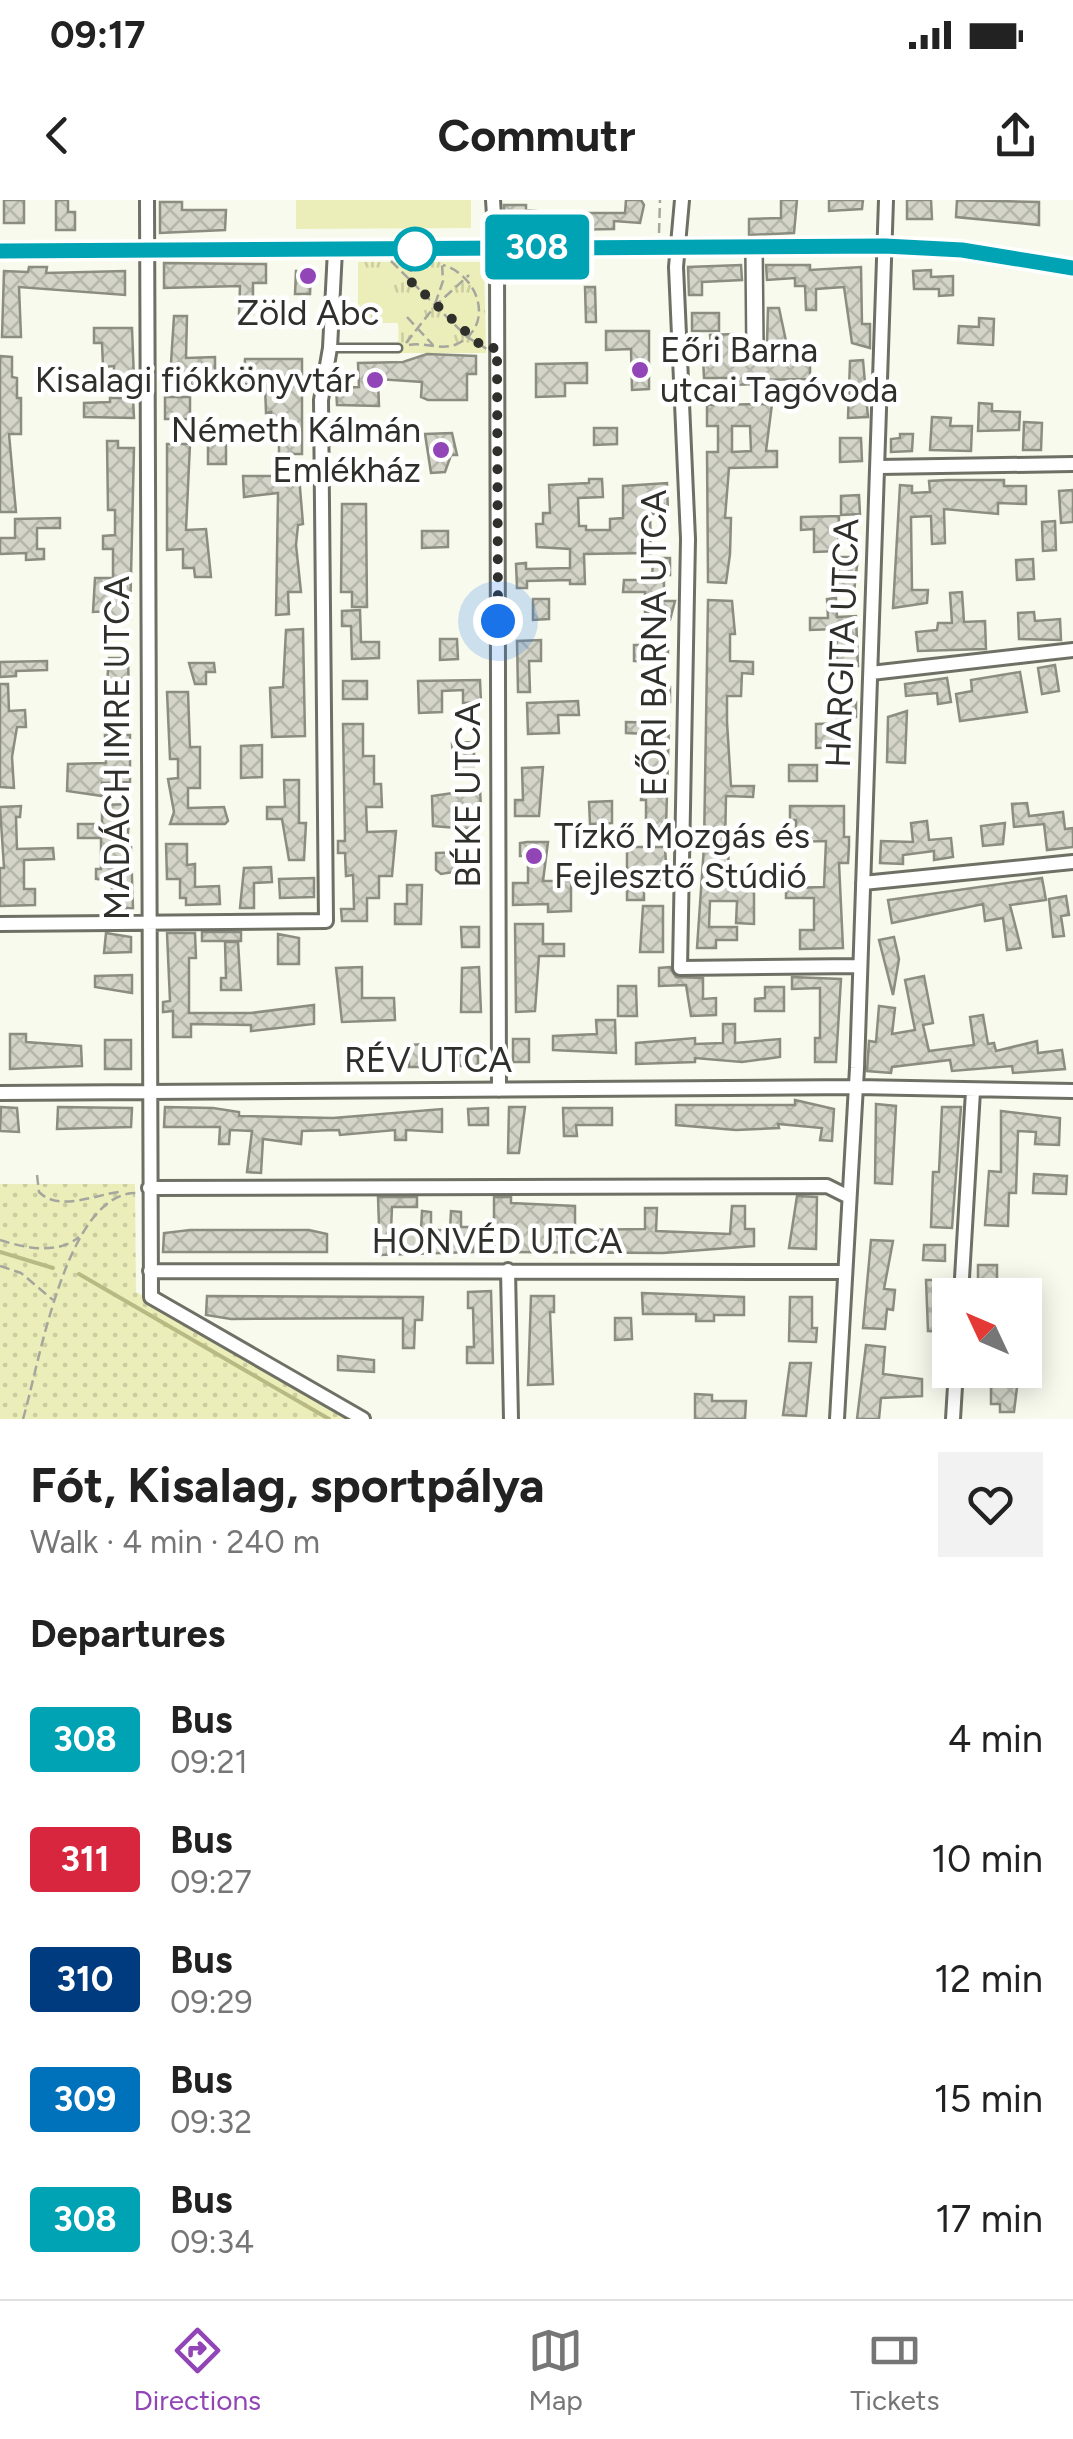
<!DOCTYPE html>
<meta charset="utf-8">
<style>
body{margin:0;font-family:Figtree,sans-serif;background:#f2f2f2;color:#222;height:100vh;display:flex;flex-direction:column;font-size:38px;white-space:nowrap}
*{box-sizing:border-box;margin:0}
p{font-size:32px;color:#767676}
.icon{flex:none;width:55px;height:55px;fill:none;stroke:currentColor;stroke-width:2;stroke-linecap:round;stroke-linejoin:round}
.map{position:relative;height:1219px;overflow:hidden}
.side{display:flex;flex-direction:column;background:#fff;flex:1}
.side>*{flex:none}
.badge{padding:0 20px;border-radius:8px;font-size:35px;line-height:65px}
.needle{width:65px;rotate:314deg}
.controls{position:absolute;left:932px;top:1078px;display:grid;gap:20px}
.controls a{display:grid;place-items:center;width:110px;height:110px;border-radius:0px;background:#fff;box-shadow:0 5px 25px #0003;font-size:50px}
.you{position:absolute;width:50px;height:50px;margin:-25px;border:8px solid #fff;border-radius:50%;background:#1a73e8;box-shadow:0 0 0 15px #1a73e833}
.map>.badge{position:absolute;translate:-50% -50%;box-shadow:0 0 0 5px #fff}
h2{padding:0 30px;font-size:38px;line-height:90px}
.round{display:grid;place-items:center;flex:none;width:105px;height:105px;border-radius:0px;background:#f2f2f2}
.head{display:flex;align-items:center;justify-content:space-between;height:170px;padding:0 30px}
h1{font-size:48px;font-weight:700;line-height:75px}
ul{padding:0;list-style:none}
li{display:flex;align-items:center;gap:30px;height:120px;padding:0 30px}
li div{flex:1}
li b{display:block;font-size:38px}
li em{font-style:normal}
li .badge{min-width:110px;font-weight:700;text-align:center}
.status{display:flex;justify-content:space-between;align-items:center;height:70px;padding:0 50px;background:#fff;direction:ltr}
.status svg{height:28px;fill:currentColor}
header{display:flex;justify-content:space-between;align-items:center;height:130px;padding:0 30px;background:#fff;font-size:45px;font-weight:700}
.menu{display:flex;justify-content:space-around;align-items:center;height:140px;border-top:2px solid #e0e0e0;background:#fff;font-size:28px;color:#767676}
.menu a{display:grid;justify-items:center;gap:5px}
.menu .selected{color:#9245b7}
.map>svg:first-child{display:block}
.grass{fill:url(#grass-dots)}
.park{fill:url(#park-tufts)}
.garden{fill:#eceeb9}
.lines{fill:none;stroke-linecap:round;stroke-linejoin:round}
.stream{stroke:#b8ba84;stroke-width:4}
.building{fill:url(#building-cross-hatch);stroke:#8c8d81;stroke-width:2.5;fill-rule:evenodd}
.service-casing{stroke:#6f7065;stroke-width:11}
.minor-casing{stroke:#6f7065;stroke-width:18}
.tertiary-casing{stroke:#6f7065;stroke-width:20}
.path{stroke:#a5a69d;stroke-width:2.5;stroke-dasharray:10 5;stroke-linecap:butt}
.service{stroke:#fff;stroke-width:6}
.minor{stroke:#fff;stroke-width:12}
.tertiary{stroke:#fff;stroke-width:15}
.line-casing{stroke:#fff;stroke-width:22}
.line{stroke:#00a3b4;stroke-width:15}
.walk{stroke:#2f2f2b;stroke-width:10;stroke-dasharray:0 18}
.stop-dot{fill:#fff;stroke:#00a3b4;stroke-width:5}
.poi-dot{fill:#9245b7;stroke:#fff;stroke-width:4}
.labels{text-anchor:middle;stroke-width:9;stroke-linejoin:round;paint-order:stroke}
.poi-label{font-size:35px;fill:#2f2f2b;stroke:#fff;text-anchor:start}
.street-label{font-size:35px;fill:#2f2f2b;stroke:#fff}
</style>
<div class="status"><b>09:17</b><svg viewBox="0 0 49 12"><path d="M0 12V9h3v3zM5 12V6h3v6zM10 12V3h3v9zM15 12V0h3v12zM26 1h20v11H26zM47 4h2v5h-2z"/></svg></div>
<header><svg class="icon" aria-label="back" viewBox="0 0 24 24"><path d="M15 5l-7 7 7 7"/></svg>Commutr<svg class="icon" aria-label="share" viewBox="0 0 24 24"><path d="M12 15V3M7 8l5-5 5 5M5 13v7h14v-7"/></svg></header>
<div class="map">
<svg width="1073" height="1219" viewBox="0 0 1073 1219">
<defs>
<pattern id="grass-dots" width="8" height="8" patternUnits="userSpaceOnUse" patternTransform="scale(2.5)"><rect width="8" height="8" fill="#eceeb9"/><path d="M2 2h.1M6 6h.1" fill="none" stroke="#cbcc9f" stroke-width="1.8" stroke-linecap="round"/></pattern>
<pattern id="park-tufts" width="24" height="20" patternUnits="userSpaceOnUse" patternTransform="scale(2.5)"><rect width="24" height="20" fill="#eceeb9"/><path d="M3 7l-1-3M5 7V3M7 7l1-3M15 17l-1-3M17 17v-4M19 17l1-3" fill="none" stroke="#cbcc9f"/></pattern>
<pattern id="building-cross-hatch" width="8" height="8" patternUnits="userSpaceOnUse" patternTransform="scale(2.5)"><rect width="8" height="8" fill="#d4d5c8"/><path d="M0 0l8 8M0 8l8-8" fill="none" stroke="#b6b7ac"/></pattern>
</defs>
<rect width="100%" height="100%" fill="#f9faee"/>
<path class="grass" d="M0,984H135L136,1092L353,1219H0Z"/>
<path class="park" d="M358,62H484L486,153H399L398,123H358Z"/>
<path class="garden" d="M296,0H471V28L296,29Z"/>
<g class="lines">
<path class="stream" d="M0,1052L53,1068
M79,1074L329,1219"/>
</g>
<path class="building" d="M4,0H24V23H4Z
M56,0H68V12H75V30H56Z
M626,0H641L644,5L640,23L614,21V29L505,31L504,5H526V10L558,13H625Z
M781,0H797L794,33L749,35V19L781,18Z
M829,0H863L862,9L829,11Z
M907,0H931L932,19H907Z
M957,0L1039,2V25L956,17Z
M160,2H182V10H226L225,30L160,33Z
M164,63L266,64V83H253V114H239L240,86L164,88Z
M741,65L742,80L702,82V95H689L688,67Z
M766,65H810V70L861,67L862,124H870V148L852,143L844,87L816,89V110H806L805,86H795V78L767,80Z
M29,67H47L46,73L125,71V95L19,87L21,137H2L4,71L28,72Z
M931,70V77L953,76V95L939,96V89H914L913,71Z
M296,71H311L310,94H295Z
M585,87H595L596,122H586Z
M768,108H779L786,141L767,142Z
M692,113H719V131H692Z
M174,116H187L186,158L215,157V185H191V178L170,179Z
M979,118L994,119L993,145L958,143L959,126L979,127Z
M94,128H132L134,179L114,181V166L103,167L102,143H94Z
M606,131H649V189L632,190L631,149L606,150Z
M733,134L734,159L810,161V179L754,180V184L735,185L734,178H704L703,158H712L710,135Z
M427,154L476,156V174H467V200H428L421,197L422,182L378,179L379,206L337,205L336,188L359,187L358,163L403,162Z
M0,156L12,157V177L17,178V198H21V234H9L16,312H0Z
M245,159H302V254H279V233L272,234L271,212L266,213L265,185L243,184Z
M863,160L868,217L848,218L850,161Z
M587,163V183H565V196L536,197V164Z
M165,197H190V219H165Z
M110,198H133L134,218L84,217V203L110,202Z
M979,203L992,204V211L1020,212L1019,230L978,231Z
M772,204L766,251H777V267L729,268L725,318H731L730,354L726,383L708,382L707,252H718V226H707V205ZM732,226H750L751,251L732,252Z
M932,217L951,218L950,226H972L971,251L930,250Z
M1024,222L1042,223L1041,250H1023Z
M594,228H617V244L594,245Z
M452,233L457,255H451L445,272L431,273L425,234Z
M900,234H913L912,251L891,252V239L900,238Z
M208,238H226V264H208Z
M840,238H861L862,261L840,262Z
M107,241H118V248H134L130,419L111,420L110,411L93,412L95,378H113V349H103V336L115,335V310H108Z
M167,244H190L186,330L206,329L211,377H195L194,368H183V349L167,350Z
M243,276H299L303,324L298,325L296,345L301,392H288L289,414L276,415L278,293L244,297Z
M589,279H602L603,297L578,298L579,326H586V330H610V319L623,318V286L667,283L668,314H650L651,353L584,354L585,384H570V380L527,381V388H517L516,364L526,363V369L570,368V349L537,347L536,324H543V313H550L549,285L589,283Z
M947,280H1004V286H1026V304L998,303V314L944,309L945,343L932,344L931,316L911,317L912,390H928L927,403L893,408L900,285L912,286V293L930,292L929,281Z
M1073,290V322L1061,323L1059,291Z
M859,295L860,314L841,315V296Z
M342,304H366L367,407H352V392H341Z
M839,316L838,351L814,352V329L801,330V317Z
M60,318V328H37V349H44V359L26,360V353L0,354V338H15V319Z
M1055,321L1056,350L1043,351L1042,322Z
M422,331H448V347L422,348Z
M838,357H858L854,392L831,393L830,378H839Z
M653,358H670V375H664V401H675L670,420H653V412H645V392H623L624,380H652Z
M1033,359L1034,379L1017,380L1016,360Z
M962,392L964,422L985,421L986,449L918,451L916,432L937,430L938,423H952L950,393Z
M836,398L837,417L856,416L858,466L837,467L836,429L810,430V418H828L827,399Z
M533,399H549V419L533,420Z
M708,400L732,401L735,434H730V461L753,462V474L742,473L741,496H727V522L731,586H754L753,597L726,596L725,647H729L727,688L754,690V724L736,723L737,701H710L709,727H737V740H716V748H697L704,646Z
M360,410L361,442H379V458L352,459L351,426H342V411Z
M1034,412L1035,421L1060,419L1061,440L1019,439L1018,413Z
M303,429L305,536L272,537L270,488L283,487L286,430Z
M440,439H457L458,459L440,460Z
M541,440V461H529L530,492H518L517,441Z
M634,445H668V462L634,461Z
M109,458H128L129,495L106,496Z
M47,461V470L16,471V476L0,477V462Z
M189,463H214L215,472H206V484H195Z
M1055,465L1059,491L1042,494L1038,468Z
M1020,472L1027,512L960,521L956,494L972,491L971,480Z
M947,478L951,502L938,504L937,493L906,496L905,484Z
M480,480L481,502L463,503V490L442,491V512L419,513L418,481Z
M343,481H367V499H343Z
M0,484H8L9,511L25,510L26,527H17L12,557L14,588L0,587Z
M646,487H670V502L646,501Z
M167,492H188L190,547H200V588H188V608L224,607L228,621L225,624H170L174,612L168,579L178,578V559H170Z
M578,501L579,515H558L559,533L528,534L527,503Z
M856,502V517L837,522V503Z
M907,511L905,563L887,562L888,517Z
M626,522L669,523L666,628L646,627V600H641L647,534L626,533Z
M846,523V547L816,548V524Z
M343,524H363V556H374V584H381L382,607H366L367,632L396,631L392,676H379V698H367V721H342L341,709H354L353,675L346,676L345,653H338V641H345Z
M105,535H130V582L102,583V596L67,591L68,564L106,563Z
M474,542V566H453L452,543Z
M262,545V577L241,578V546Z
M789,565H817V581H789Z
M543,567L539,616H515V600H523L522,568Z
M284,580H299V623H306L304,660H289L282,619H267V607H285Z
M480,589L482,630L433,626L432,596Z
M612,601V623L590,624L589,602Z
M1027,603L1029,616L1063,612L1065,629L1073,628V647L1047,650L1044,624L1014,627L1012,604Z
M130,604L127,647H131L133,708L112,709V681L96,679V669H101V638H78V624H102V605Z
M21,606L20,617H16L17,649L53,648L54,659L24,660V689H35V705L0,706V668H4L0,607Z
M790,606H844V637H849V646L848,663H839L843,748L800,749V730H814V698H786V688L824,687L826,641L796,642V620H790Z
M927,621L929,640L951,638L953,657L934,660V651L903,655V664L880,663L881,641L913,642L911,623Z
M1005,623L1003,644L983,646L981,626Z
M527,642H548L543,681H571V711L548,712V704L513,705V683H528V656H520V643Z
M166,644H187V665L195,664V687L219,686L220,704L186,705V698H180V679H167Z
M627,647H665L667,680H644V700H627Z
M467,652V670L441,674L436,670V653Z
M271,667L272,682L254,683V708H240L244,668Z
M314,678V697L280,698L279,679Z
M1042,678L1046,700L1010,705L1021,748L1007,750L1003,718L985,721L983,704L892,723L888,700Z
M407,685H422L421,724H395V704H407Z
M1066,696L1069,715L1061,716L1064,736L1053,737L1049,699Z
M643,706H663V752H640Z
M515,724H543V744H564V756H539L535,811L516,812Z
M461,727H479V747H462Z
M202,732H241V741H202Z
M106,733L131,737V752L104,753Z
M167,733H195L196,758H189V813H251L314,805V824L251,831V825L191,824V837H173V811L163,812V802L170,801Z
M278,734L299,738V764H278Z
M894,737L899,759L893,795L879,740Z
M225,742H238L241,790H221V778H226Z
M362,767V798H394L395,820L342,822L336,768Z
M479,767L481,812H461L462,768Z
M670,767L676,777L703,778V799L716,798V815L691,816L686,785L659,786V768Z
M132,775V793L95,787V776Z
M924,776L933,823L923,825L929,851L974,845L970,817L983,815L988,844L994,843L996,851L1037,841L1038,853L1062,850L1065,869L1013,873L1012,866L952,871L950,860L892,867L891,873L867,871L869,841L876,842L879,806L895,808L892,834L915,830L905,780Z
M792,777L841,779L836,862H815V838H820V788L792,789Z
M618,786H636L637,816H618Z
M765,787H784V811H755V799L765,798Z
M596,820H615L616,853L553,850V836L597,834Z
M723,824H735V843L780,839V857L742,862L695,858V862L636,864V843L695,838V844L723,843Z
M10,834H26V842L81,846L82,866L10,869Z
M513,839H529V862H513Z
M105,840H131V869H105Z
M426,844L427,867H409V845Z
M460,847H478V865L461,866Z
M795,900L834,909L832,941L820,940L822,928L778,924L779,928L736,930L676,925V905H795Z
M876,904L896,906L892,984L875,983Z
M1,907L17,908L19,932L0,931Z
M58,907L132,908L131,927L57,929Z
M165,907L213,908L239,912V916L333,918L442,909V932L406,930V940H395V930L340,935L339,930L302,931L301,944L263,939L261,973L247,972L252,931L230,930L229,944H219L220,927H164Z
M509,907H525L519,953H508Z
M942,907H961L952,1028L931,1027L933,972H939Z
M488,908V925H469L468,909Z
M563,908H612V925H576L577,936H564Z
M1001,911L1060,918L1059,945L1035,944L1036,932L1018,931L1016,993H1009L1008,1026L985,1025L989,971L1001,972Z
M1034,974L1067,976L1066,994L1033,993Z
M797,996L817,997L816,1049L789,1048Z
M378,997H417V1007H392L391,1030H421L422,1011L431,1012V1030H450L451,1011L461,1012V1027H473V1052L380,1055Z
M494,997H511V1003L575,1006V1030L645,1029V1008H657L656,1031L730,1034L732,1006H745V1029H754V1046L663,1053L494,1052Z
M190,1030H309L327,1034V1052H163L164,1033Z
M871,1040L893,1041L884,1089L895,1090L893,1110L887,1109L885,1129L863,1128Z
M924,1045H945V1061L923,1060Z
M978,1065H997V1083L978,1082Z
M926,1080H946L948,1132L928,1131Z
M491,1091L493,1163H467V1147H474L473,1108H468V1092Z
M642,1093L744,1097V1115H714V1121H696V1114H643Z
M207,1096L423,1097L422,1120H415L414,1148H403V1118L231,1119L206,1115Z
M531,1096H554V1112H550L553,1184L528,1185Z
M790,1097H812V1128H817L816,1142L789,1141Z
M615,1118H631L632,1139L615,1140Z
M866,1145L885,1147L883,1174L922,1179V1196L881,1198L879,1219H857Z
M338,1156L374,1160V1172L338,1170Z
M790,1163H811L806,1216L783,1215Z
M975,1170H994V1179H1018L1014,1212H1000V1204H991V1183L975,1182Z
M695,1194L712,1195V1201H746L745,1219H695Z"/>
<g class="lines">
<g class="service-casing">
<path id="service" d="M331,148H398"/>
</g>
<g class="minor-casing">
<path id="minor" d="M147,0L151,1097L363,1219
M493,0L497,59L499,890
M682,0L676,67L688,339L680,768L859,766
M879,267L1073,264
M871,473L1073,450
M863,683L1073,662
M0,724L326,721L321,200L330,148L335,50
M0,893L856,887L1073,891
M149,988L827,986L849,997
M508,1070L511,1219
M150,1071L845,1072
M961,1095L973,891
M837,1219L857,868L886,0
M953,1219L956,1170"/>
</g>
<g class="tertiary-casing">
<path id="tertiary" d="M754,47L755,150
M0,51L885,46L962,50L1073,68"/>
</g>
<path class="path" d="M659,33L660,0
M391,61L467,137L487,149
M435,104L443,81L442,64
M407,117L433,145
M406,143L435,106L469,75
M409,145C425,142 441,151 457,144C496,125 478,75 443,65
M37,975L39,992C59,1012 94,995 119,992
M0,1040C25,1048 57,1055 79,1037
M0,1066L21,1073L53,1100
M23,1219C39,1166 66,991 137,993"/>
<use href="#service" class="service"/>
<use href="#minor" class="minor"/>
<use href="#tertiary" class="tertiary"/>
</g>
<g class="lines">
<g class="line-casing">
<path id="line" d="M0,51L885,46L962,50L1073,68"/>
</g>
<use href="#line" class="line"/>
<path class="walk" d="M415,49L408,79L486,150L497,147L498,421"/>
</g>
<circle class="stop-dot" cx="415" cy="49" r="20"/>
<g class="poi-dot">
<circle cx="308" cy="76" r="10"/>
<circle cx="640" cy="170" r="10"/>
<circle cx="375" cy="180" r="10"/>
<circle cx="441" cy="250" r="10"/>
<circle cx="534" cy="656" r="10"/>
</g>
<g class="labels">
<g class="poi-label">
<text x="308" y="125" text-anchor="middle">Zöld Abc</text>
<text x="660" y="162">Eőri Barna<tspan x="660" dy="40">utcai Tagóvoda</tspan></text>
<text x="355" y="192" text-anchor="end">Kisalagi fiókkönyvtár</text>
<text x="421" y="242" text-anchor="end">Németh Kálmán<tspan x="421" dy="40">Emlékház</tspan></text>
<text x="554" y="648">Tízkő Mozgás és<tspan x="554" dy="40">Fejlesztő Stúdió</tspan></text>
</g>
<g class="street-label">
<text transform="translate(654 443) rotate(-90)" y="12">EŐRI BARNA UTCA</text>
<text transform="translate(842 443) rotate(-88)" y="12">HARGITA UTCA</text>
<text transform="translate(117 548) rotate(-90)" y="12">MADÁCH IMRE UTCA</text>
<text transform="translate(468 595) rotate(-90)" y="12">BÉKE UTCA</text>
<text x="428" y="872">RÉV UTCA</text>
<text x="497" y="1053">HONVÉD UTCA</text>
</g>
</g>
</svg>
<div class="controls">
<a><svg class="needle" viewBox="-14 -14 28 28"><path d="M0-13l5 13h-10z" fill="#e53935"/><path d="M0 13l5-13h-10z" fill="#767676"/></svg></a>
</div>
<div class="you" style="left:498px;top:421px"></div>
<b class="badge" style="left:537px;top:47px;background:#00a3b4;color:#fff">308</b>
</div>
<section class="side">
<div class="head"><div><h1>Fót, Kisalag, sportpálya</h1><p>Walk · 4 min · 240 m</p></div><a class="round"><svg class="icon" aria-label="heart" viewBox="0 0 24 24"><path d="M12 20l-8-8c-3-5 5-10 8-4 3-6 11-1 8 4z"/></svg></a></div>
<h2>Departures</h2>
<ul>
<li><span class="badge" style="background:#00a3b4;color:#fff">308</span><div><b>Bus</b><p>09:21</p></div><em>4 min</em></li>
<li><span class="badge" style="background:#d7263d;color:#fff">311</span><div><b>Bus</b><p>09:27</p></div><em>10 min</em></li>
<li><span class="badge" style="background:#003b80;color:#fff">310</span><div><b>Bus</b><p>09:29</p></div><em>12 min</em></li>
<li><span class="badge" style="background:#0072bc;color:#fff">309</span><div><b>Bus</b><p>09:32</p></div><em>15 min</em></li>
<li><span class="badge" style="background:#00a3b4;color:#fff">308</span><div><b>Bus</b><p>09:34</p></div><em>17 min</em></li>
</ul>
</section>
<nav class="menu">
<a class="selected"><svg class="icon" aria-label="directions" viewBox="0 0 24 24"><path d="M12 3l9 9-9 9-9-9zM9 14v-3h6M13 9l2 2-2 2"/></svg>Directions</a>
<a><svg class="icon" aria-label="map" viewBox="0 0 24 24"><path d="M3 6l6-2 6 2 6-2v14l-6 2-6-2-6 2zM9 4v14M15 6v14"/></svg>Map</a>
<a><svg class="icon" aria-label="tickets" viewBox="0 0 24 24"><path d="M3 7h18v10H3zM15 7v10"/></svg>Tickets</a>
</nav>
